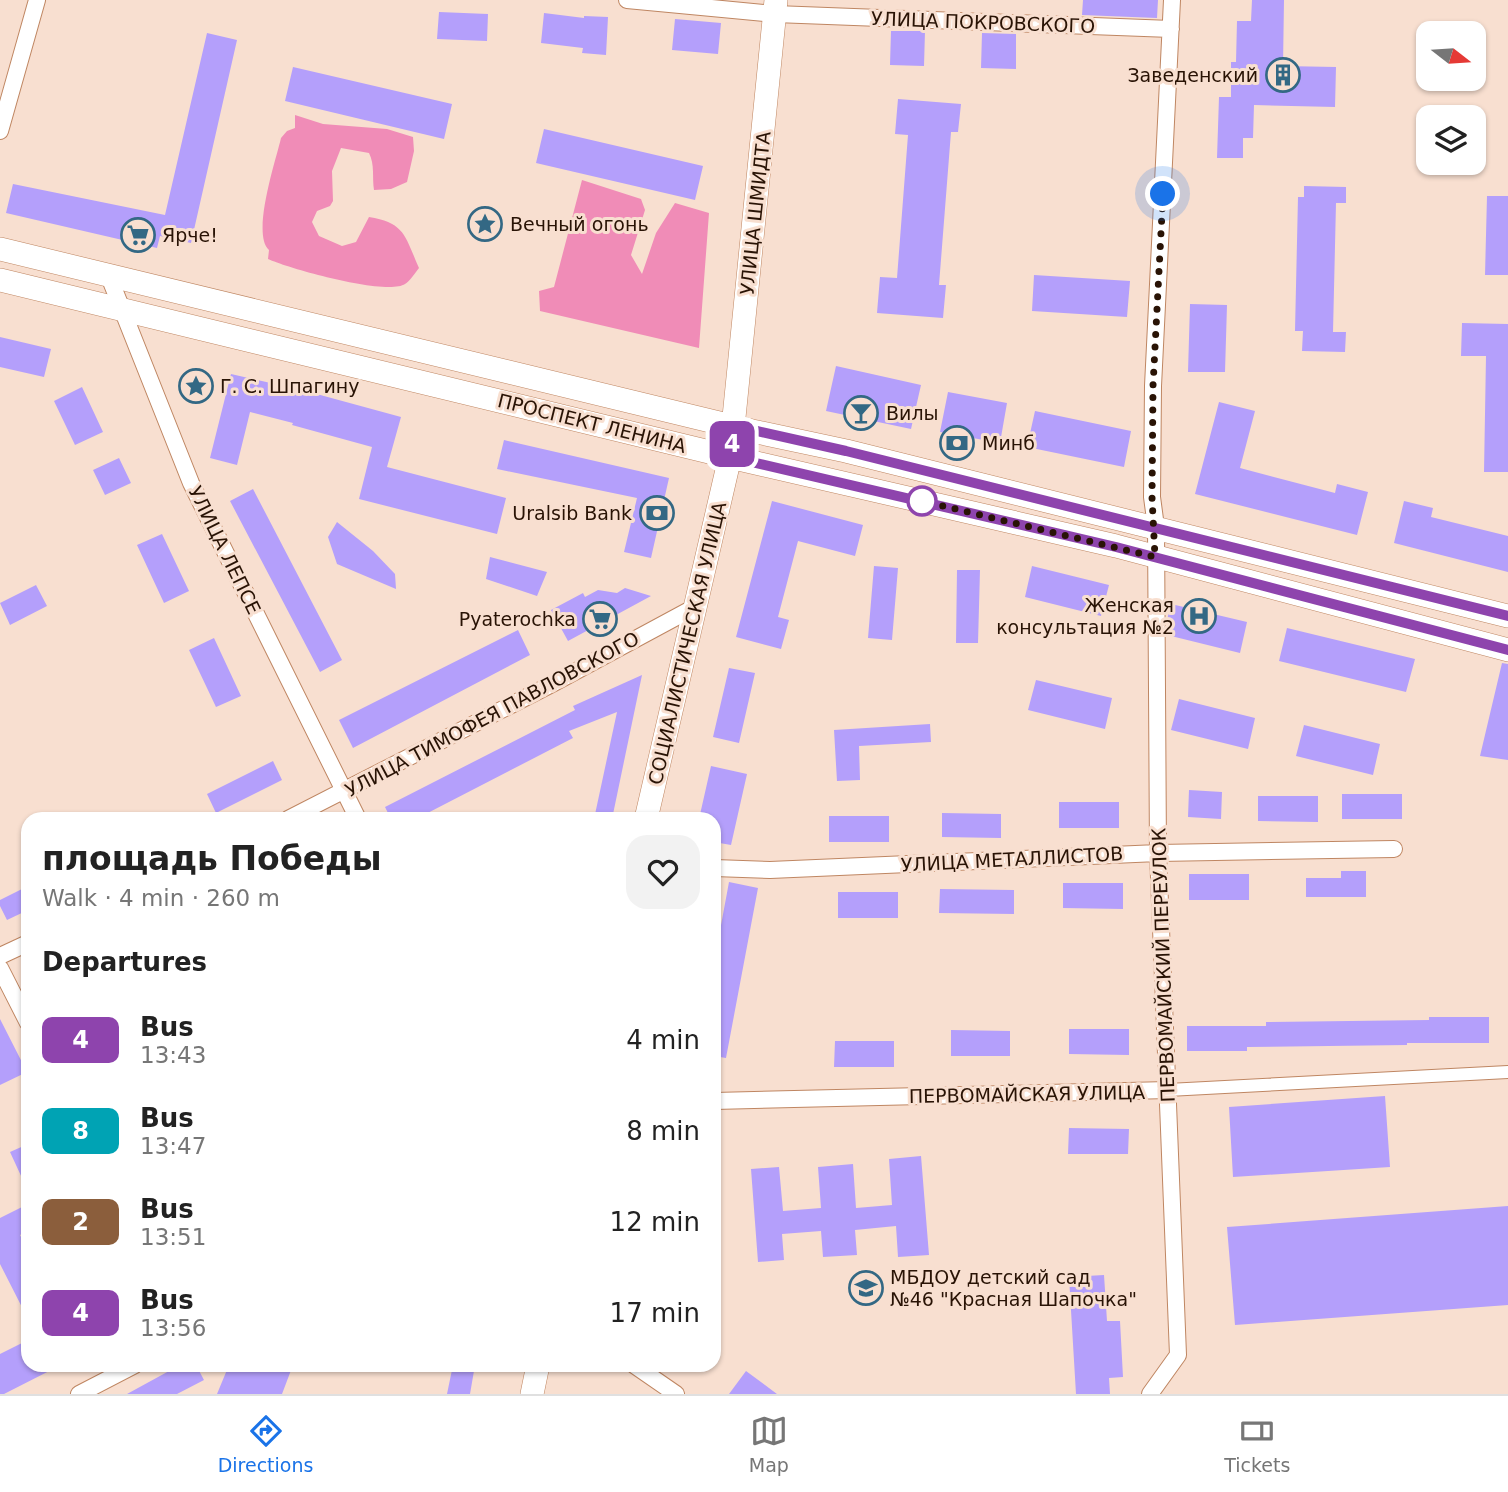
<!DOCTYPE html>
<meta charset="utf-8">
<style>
body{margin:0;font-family:"DejaVu Sans",sans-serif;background:#f2f2f2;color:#222;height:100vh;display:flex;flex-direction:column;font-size:26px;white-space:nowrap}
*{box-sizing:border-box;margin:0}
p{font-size:23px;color:#767676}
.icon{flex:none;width:38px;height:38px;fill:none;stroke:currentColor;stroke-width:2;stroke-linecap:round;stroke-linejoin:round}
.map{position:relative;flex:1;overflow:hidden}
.side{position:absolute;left:21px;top:812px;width:700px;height:560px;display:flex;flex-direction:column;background:#fff;border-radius:21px;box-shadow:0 2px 5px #0004}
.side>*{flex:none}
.badge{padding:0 14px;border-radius:10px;font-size:24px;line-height:46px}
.needle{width:46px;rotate:107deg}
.tools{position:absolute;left:1416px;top:21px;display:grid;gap:14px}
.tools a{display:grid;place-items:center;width:70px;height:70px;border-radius:14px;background:#fff;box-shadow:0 2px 5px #0004;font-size:35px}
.you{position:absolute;width:35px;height:35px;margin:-18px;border:5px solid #fff;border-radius:50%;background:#1a73e8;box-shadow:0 0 0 10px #1a73e833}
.map>.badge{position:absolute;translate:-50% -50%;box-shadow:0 0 0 4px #fff}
h2{padding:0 21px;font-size:26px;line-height:63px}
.round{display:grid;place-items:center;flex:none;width:74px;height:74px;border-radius:21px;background:#f2f2f2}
.head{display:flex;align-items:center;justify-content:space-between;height:119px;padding:0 21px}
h1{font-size:33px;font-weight:800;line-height:52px}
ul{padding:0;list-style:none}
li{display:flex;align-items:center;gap:21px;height:91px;padding:0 21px}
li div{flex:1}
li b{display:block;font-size:26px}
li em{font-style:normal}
li .badge{min-width:77px;font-weight:700;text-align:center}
.dock{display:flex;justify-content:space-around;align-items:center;height:98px;border-top:2px solid #e0e0e0;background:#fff;font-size:19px;color:#767676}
.dock a{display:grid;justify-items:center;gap:4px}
.dock .selected{color:#1a73e8}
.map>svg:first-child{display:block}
.forest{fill:#f08cb7}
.building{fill:#b49ffb}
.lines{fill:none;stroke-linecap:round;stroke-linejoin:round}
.pedestrian-casing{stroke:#bf8662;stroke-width:14}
.minor-casing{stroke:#bf8662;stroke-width:18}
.secondary-casing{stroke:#bf8662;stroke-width:24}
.pedestrian{stroke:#fff;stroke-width:12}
.minor{stroke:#fff;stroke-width:16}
.secondary{stroke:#fff;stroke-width:23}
.line-casing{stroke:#fff;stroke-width:16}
.line{stroke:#8e44ad;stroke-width:10}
.walk{stroke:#291305;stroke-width:7;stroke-dasharray:0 12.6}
.stop-dot{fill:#fff;stroke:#8e44ad;stroke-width:3.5}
.labels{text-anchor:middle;stroke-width:6;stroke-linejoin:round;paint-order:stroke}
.street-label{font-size:19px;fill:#291305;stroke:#f8dfd0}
.poi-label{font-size:19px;fill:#291305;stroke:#f8dfd0;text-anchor:start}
</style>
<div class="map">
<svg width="1508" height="1394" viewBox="0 0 1508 1394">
<rect width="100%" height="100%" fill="#f8dfd0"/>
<path class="forest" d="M295,115L323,124L387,129L413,137L414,151L407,182L391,189L374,190C372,177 375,165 369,153L341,148L332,171L333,201L330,206L317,211L312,222L319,236L342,246L356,242L369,217C406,223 405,237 419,268C415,273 410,281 405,284C387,296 290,269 268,259L269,250C251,234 276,160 281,138L287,131L295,128Z
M582,180L641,199L645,210L631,255L642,274L656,233L675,203L709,213L699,348L540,311L539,291L554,287Z"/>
<path class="building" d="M1083,0H1158L1157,18L1082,15Z
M1252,0H1284L1283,66L1336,67L1335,107L1254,105L1253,138H1243V158H1217L1219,97H1231V62H1236L1237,21H1251Z
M439,12L488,14L487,41L437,39Z
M544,13L584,18V16L608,17L606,55L582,53L583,48L541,43Z
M675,19L721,23L718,54L672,50Z
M891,31H925L924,66L890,65Z
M207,33L237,40L191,243L160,236L157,248L6,213L13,184L165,215Z
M982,33L1016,34V69L981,68Z
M293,67L452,104L444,139L285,101Z
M898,99L961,104L958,132H951L939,285H946L943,318L877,313L880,277L897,278L908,135L895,134Z
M544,129L703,166L695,200L536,163Z
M1304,186L1346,187V203H1336L1333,332H1346L1345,352L1302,351L1303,331H1295L1298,197H1304Z
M1487,196H1508V275H1485Z
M1034,275L1130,281L1127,317L1032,311Z
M1190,304L1227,305L1225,372H1188Z
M1462,323L1508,324V472H1484L1486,356H1461Z
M0,337L51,349L44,377L0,367Z
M836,366L921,385L911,429L826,411Z
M231,374L302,390L401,417L387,467L506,498L497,534L359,499L372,447L292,425L293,423L250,412L237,465L210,458Z
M82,387L103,432L75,445L54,401Z
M948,392L1007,403L1000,443L940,432Z
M1219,402L1255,411L1240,468L1335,493L1337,484L1368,492L1357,535L1195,494Z
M1035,411L1131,431L1124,467L1027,447Z
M504,440L669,478L651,558L624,552L637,498L497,469Z
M119,458L131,483L105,495L93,470Z
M253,489L342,660L320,672L230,501Z
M772,501L863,525L855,556L798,541L778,617L789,620L781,649L736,637Z
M1404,501L1433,508L1431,517L1508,536V572L1394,543Z
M337,522L373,551L395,574L396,589L337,564L328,537Z
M162,534L189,591L164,603L137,545Z
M490,557L547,572L537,596L486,579Z
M874,566L898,568L892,640L868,638Z
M1032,566L1109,585L1101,616L1025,597Z
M957,570H980L978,643H956Z
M36,585L47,606L10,625L0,603Z
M625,588L651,596L568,641L551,610L583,593L585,597L598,590L617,593Z
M1171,604L1247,622L1240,653L1167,635V620Z
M1287,628L1415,659L1406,692L1279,661Z
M518,630L530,655L353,748L339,720Z
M214,638L241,696L216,707L189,650Z
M1502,663L1508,664V760L1480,756Z
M729,668L755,673L739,743L713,737Z
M642,675L612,819H594L617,712L569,731L573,738L416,819H391L385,807L575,710L573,706Z
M1036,680L1112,698L1105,729L1028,710Z
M1179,699L1255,718L1248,749L1171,730Z
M930,724L931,742L859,746L860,780L837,781L834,730Z
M1304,725L1380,744L1373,775L1296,756Z
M273,761L282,780L216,813L207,794Z
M711,766L747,774L731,845L714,842V819H699Z
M1189,790L1222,792L1221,819L1188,817Z
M1342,794H1402V819H1342Z
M1258,796H1318V822L1258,821Z
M1059,802H1119V828H1059Z
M942,813L1001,814V838L942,837Z
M829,816H889V842H829Z
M1341,871H1366V897H1306V878H1341Z
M1189,874H1249V900H1189Z
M729,882L758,888L726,1058L714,1056V963Z
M1063,883H1123V909L1063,908Z
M28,886V910L7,920L0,906V900Z
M940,889L1014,890V914L939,913Z
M838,892H898V918H838Z
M1429,1017H1489V1043H1407V1045L1247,1047V1051H1187V1026H1266V1022L1429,1020Z
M0,1019L27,1072L0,1085Z
M1069,1029H1129V1055L1069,1054Z
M951,1030L1010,1031V1056H951Z
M835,1041H894V1067H834Z
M1385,1096L1390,1167L1233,1177L1229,1107Z
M1069,1128L1129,1129L1128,1154H1068Z
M28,1144V1191L10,1152Z
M921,1156L929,1255L898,1257L896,1226L855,1230L857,1255L823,1257L821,1231L782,1234L784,1260L758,1262L751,1169L779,1167L783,1211L821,1208L818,1167L853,1164L856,1208L892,1205L889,1159Z
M28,1204V1231L20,1235L28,1250V1319L0,1264V1218Z
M1508,1206V1305L1235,1325L1227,1227Z
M1104,1275L1107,1321H1120L1123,1377L1109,1378L1110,1394H1076L1069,1277Z
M28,1340V1365H61L4,1394H0V1354Z
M180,1365H196L204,1380L177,1394H127Z
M229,1365H293L282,1394H217Z
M453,1365H475L470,1394H447Z
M746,1371L777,1394H729Z"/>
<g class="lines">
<g class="pedestrian-casing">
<path id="pedestrian" d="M1168,1090L1508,1072"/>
</g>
<g class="minor-casing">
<path id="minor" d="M627,0L775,14L1171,29
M0,131L37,0
M108,274L191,483L358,819
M288,819L554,683L695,607
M714,868L770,870L1158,853L1394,849
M0,956L28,943
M0,968L28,1023
M714,1101L1168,1090
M634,1365L676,1394
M79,1394L135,1365
M1150,1394L1178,1355L1158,853L1156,527L1152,497L1153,386L1172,0"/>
</g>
<g class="secondary-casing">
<path id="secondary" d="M0,249L752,431L846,451L1508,616
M0,280L730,457L1116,546L1508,650
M646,819L730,457L776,0
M532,1394L538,1365"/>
</g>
<use href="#pedestrian" class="pedestrian"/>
<use href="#minor" class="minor"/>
<use href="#secondary" class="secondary"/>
</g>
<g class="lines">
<g class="line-casing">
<path id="line" d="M1508,616L846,451L735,426L730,457L1116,547L1508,650"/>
</g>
<use href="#line" class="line"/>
<path class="walk" d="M922,501L914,499L1155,557L1152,497L1153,386L1163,194"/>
</g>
<defs>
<g id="building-ring" transform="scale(1.75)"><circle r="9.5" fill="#f8dfd0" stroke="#336884" stroke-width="1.5"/><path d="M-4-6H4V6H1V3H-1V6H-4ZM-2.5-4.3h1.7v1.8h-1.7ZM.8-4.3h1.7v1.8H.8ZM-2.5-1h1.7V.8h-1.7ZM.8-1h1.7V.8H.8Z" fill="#336884"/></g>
<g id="sight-ring" transform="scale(1.75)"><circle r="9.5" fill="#f8dfd0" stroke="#336884" stroke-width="1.5"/><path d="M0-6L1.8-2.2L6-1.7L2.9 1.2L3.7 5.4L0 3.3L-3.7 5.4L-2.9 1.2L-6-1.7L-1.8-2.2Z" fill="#336884"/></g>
<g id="supermarket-ring" transform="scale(1.75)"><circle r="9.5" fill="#f8dfd0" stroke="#336884" stroke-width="1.5"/><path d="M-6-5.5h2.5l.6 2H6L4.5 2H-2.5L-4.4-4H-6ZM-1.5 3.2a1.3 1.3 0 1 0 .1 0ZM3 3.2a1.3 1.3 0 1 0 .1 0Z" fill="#336884"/></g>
<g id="bar-ring" transform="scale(1.75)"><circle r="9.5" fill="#f8dfd0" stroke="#336884" stroke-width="1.5"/><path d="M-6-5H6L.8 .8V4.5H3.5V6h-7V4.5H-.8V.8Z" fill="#336884"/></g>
<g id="bank-ring" transform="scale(1.75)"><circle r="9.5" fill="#f8dfd0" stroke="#336884" stroke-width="1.5"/><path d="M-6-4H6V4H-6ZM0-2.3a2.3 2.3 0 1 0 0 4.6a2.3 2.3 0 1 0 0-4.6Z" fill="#336884"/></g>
<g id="hospital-ring" transform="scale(1.75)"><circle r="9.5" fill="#f8dfd0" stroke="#336884" stroke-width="1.5"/><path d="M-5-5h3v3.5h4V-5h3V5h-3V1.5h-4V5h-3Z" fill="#336884"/></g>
<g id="school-ring" transform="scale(1.75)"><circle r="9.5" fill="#f8dfd0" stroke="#336884" stroke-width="1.5"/><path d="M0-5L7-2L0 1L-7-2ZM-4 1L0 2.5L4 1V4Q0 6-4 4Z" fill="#336884"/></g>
</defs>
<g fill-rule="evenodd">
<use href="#building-ring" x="1283" y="75"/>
<use href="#sight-ring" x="485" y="224"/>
<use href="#supermarket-ring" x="138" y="235"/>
<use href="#sight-ring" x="196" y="386"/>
<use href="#bar-ring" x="861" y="413"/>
<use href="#bank-ring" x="957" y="443"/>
<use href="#bank-ring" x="657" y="513"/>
<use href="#hospital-ring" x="1199" y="616"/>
<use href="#supermarket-ring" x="600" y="619"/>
<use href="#school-ring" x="866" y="1288"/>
</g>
<circle class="stop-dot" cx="922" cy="501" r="14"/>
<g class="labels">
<g class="street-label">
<text transform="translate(983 22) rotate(2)" y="7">УЛИЦА ПОКРОВСКОГО</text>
<text transform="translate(755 213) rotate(-84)" y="7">УЛИЦА ШМИДТА</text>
<text transform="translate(592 423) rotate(14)" y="7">ПРОСПЕКТ ЛЕНИНА</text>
<text transform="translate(225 550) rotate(64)" y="7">УЛИЦА ЛЕПСЕ</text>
<text transform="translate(687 643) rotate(-77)" y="7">СОЦИАЛИСТИЧЕСКАЯ УЛИЦА</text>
<text transform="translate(492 714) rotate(-28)" y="7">УЛИЦА ТИМОФЕЯ ПАВЛОВСКОГО</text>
<text transform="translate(1012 859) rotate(-3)" y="7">УЛИЦА МЕТАЛЛИСТОВ</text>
<text transform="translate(1163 965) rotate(-92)" y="7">ПЕРВОМАЙСКИЙ ПЕРЕУЛОК</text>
<text transform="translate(1027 1094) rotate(-1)" y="7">ПЕРВОМАЙСКАЯ УЛИЦА</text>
</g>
<g class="poi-label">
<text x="1258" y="82" text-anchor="end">Заведенский</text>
<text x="510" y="231">Вечный огонь</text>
<text x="162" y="242">Ярче!</text>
<text x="220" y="393">Г. С. Шпагину</text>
<text x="886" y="420">Вилы</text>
<text x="982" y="450">Минб</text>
<text x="632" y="520" text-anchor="end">Uralsib Bank</text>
<text x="1174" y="612" text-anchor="end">Женская<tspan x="1174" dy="22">консультация №2</tspan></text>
<text x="576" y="626" text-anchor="end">Pyaterochka</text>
<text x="890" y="1284">МБДОУ детский сад<tspan x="890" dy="22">№46 "Красная Шапочка"</tspan></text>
</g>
</g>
</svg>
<div class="tools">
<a><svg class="needle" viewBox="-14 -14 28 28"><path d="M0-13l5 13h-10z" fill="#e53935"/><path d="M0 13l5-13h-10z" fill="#767676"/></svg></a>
<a><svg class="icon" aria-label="layers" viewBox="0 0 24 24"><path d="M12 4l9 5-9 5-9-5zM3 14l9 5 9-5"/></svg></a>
</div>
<div class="you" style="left:1163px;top:194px"></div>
<b class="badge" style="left:732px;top:444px;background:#8e44ad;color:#fff">4</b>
<section class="side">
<div class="head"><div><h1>площадь Победы</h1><p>Walk · 4 min · 260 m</p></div><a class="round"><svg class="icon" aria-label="heart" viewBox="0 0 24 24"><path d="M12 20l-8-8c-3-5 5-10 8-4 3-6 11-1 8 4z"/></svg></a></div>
<h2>Departures</h2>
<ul>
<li><span class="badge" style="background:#8e44ad;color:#fff">4</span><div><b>Bus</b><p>13:43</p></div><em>4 min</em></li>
<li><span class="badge" style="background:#00a3b4;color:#fff">8</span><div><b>Bus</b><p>13:47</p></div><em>8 min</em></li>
<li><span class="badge" style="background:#8b5e3c;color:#fff">2</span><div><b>Bus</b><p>13:51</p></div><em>12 min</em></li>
<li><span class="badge" style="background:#8e44ad;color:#fff">4</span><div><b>Bus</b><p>13:56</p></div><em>17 min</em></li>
</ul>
</section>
</div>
<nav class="dock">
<a class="selected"><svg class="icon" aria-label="directions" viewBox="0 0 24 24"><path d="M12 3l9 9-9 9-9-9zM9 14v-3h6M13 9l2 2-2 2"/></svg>Directions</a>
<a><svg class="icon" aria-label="map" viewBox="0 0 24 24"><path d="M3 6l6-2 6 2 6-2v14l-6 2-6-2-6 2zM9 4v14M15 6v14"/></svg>Map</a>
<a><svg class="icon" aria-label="tickets" viewBox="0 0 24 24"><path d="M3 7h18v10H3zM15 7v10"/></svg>Tickets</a>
</nav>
